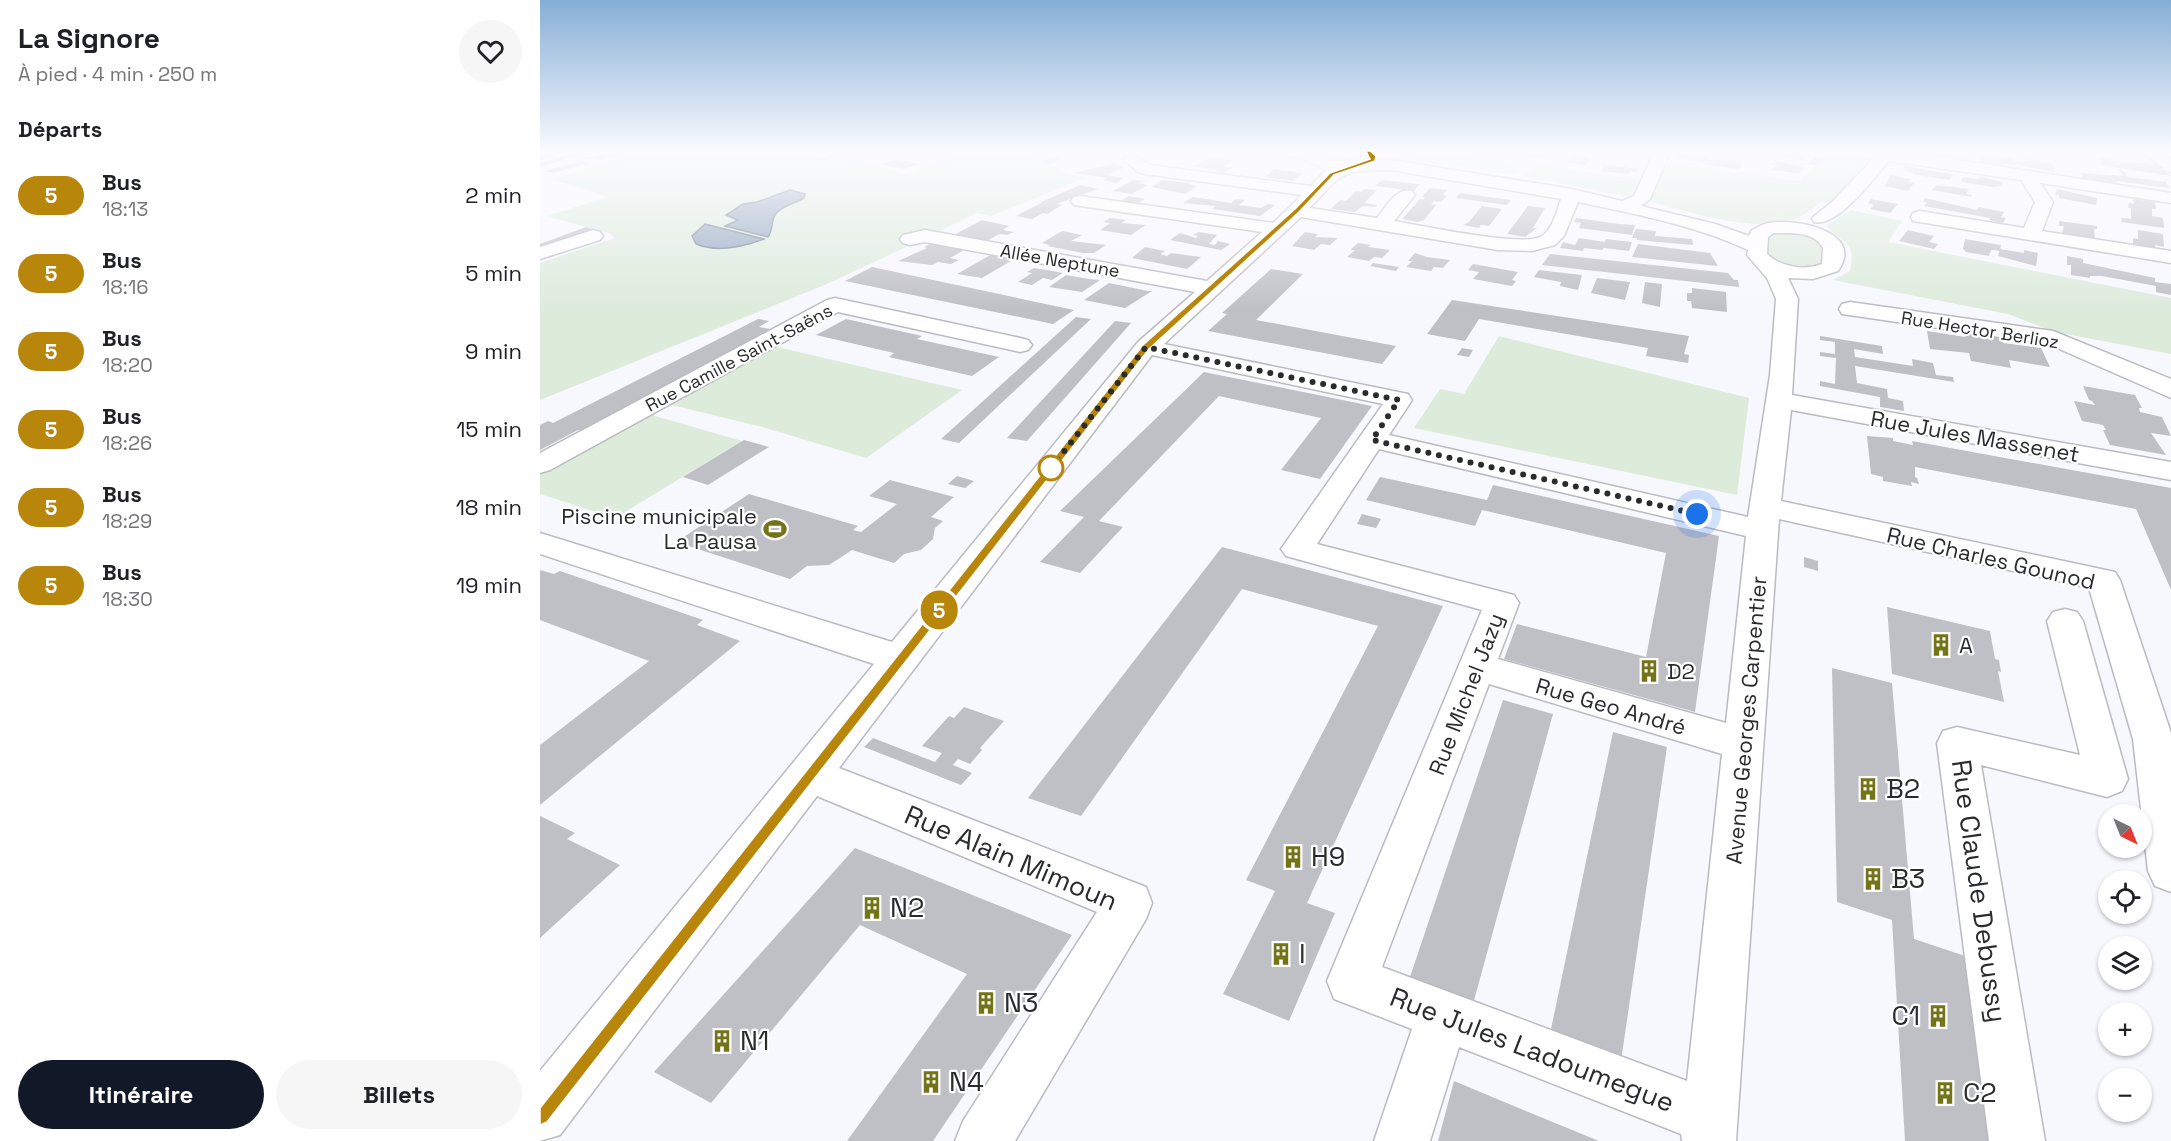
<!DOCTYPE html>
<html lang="fr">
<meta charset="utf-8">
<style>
body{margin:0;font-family:"Space Grotesk",sans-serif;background:#f6f6f6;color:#202124;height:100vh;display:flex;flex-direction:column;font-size:22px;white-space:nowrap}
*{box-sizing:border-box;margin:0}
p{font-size:20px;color:#757577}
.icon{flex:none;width:33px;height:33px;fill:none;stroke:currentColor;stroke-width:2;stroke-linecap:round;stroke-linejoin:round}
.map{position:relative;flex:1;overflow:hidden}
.side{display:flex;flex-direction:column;background:#fff;width:540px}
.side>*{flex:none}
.badge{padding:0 12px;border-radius:20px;font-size:21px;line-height:39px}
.needle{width:39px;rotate:137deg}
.tools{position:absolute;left:1558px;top:804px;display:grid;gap:12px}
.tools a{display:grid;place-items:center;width:54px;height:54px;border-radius:50%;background:#fff;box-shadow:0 2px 4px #0004;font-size:30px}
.you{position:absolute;width:30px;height:30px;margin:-15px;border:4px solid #fff;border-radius:50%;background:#1a73e8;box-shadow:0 0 0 9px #1a73e833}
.map>.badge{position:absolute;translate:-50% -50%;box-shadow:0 0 0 3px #fff}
h2{padding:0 18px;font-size:22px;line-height:54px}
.round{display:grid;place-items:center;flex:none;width:63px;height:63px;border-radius:32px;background:#f6f6f6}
.summary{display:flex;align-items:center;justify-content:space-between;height:102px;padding:0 18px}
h1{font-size:28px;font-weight:700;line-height:45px}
.button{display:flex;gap:12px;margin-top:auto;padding:12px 18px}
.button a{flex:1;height:69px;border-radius:36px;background:#111827;color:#fff;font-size:24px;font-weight:700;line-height:69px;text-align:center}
.button a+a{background:#f6f6f6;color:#202124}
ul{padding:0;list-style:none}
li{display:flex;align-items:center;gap:18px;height:78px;padding:0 18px}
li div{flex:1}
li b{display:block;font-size:22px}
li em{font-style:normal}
li .badge{min-width:66px;font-weight:700;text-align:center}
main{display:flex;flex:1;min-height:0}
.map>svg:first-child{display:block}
.green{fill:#ddebdb}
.water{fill:#91a4bc;stroke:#728091;stroke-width:1.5}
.building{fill:#bfbfc6}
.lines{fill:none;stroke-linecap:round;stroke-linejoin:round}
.minor-casing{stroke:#babac1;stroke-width:3}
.minor{fill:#fff;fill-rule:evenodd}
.line{fill:#b8860b;stroke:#fff;stroke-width:1.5}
.walk{stroke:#2a2b2d;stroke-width:6;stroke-dasharray:0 10.8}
.stop-dot{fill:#fff;stroke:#b8860b;stroke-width:3}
.labels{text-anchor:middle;stroke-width:4.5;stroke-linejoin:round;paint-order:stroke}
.far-street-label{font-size:18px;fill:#2a2b2d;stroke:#fff}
.street-label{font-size:22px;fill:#2a2b2d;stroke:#fff}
.poi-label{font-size:22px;fill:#2a2b2d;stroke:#fff;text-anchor:start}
.near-poi-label{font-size:27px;fill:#2a2b2d;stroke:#fff;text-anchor:start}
.near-street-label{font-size:27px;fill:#2a2b2d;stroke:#fff}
</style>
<main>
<section class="side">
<div class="summary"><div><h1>La Signore</h1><p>À pied · 4 min · 250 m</p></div><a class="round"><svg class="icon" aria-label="heart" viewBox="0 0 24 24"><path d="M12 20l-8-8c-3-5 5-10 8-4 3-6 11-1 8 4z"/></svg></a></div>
<h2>Départs</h2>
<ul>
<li><span class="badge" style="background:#b8860b;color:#fff">5</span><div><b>Bus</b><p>18:13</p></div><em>2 min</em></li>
<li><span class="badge" style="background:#b8860b;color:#fff">5</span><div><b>Bus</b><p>18:16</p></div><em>5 min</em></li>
<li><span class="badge" style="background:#b8860b;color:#fff">5</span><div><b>Bus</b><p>18:20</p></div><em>9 min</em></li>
<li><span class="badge" style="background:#b8860b;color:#fff">5</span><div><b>Bus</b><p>18:26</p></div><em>15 min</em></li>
<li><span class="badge" style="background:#b8860b;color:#fff">5</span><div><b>Bus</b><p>18:29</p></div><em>18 min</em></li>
<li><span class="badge" style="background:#b8860b;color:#fff">5</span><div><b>Bus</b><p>18:30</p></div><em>19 min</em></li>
</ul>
<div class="button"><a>Itinéraire</a><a>Billets</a></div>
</section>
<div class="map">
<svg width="1631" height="1141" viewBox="0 0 1631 1141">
<rect width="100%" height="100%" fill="#f7f7fe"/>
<path class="green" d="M108,152H281L278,153L367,174L431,152H484L530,175L545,178L451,216L437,213L395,233L379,230L364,237L379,241L287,284L0,400V263L75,238L69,233L6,216L69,197L11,179Z
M792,152C803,152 820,148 826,158L824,160L793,164L783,158Z
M849,152H879L971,164L978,171L973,174L863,158Z
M1288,153L1325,158L1328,161L1291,204L1281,202C1272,208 1263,217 1253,220C1210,233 1147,211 1104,200L1123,163L1259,181Z
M995,165L1102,180L1090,197L984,176Z
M1311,210L1362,221L1348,242L1631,298V354L1515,332L1468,314L1293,280L1310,271C1316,240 1304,244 1286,226Z
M1248,229L1284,241V266L1256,270L1224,259L1223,234Z
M959,336L1209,398L1197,495L874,428L900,389L924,394Z
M237,347L422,390L326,458L222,427L128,404Z
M108,414L202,441L75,518L0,494V472Z"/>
<path class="water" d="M250,190L265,194L264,198C256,203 238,207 234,217C231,224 233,230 228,237L185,226L198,220L186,215L203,204L217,202Z
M165,224L224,239C203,247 178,253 156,244L152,236Z"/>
<path class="building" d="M11,152H27V153L0,160V154Z
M64,152H88L60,160L47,157Z
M980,152H1006L1001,158L977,155Z
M1132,152L1158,154L1167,156L1166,159L1202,161L1199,169L1163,164L1164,162L1135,158L1137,154Z
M1237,152H1249L1270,156L1264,161L1234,155Z
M1384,152H1417L1414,157Z
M1031,153L1044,154L1042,156L1052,158L1045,165L1026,162L1032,155H1029Z
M32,154L37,155L0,167V163Z
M1441,154L1464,156L1476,161L1485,162L1484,159L1507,162L1512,164L1515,172L1477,165L1441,163L1439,155Z
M511,157L523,158L509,165L502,161Z
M1276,157L1286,158L1278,166L1268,164Z
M672,158L692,160L683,167L692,168L684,173L675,172L678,170L652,166Z
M1560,158L1619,165L1631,176L1561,165Z
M353,160H361L378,164L364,169L341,164Z
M41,161L49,163L13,173L5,171Z
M1234,161L1251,164L1265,168L1259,173L1230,170L1237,165L1230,164Z
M573,163L585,167L566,175L584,178L576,183L563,180L567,178L535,173Z
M1064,165L1091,168H1099L1097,172L1090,171L1088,174L1061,171Z
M1365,165L1386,170L1413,174L1410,180L1377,175L1363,169Z
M734,169L763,173L753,181L725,177Z
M1578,169L1583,170L1588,177L1626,182L1630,188L1576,181L1578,183L1544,180L1540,173L1583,176Z
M1351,175L1370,179L1368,182L1374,183L1368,191L1344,186Z
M1423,177L1439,179L1440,177L1463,182L1462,186L1453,187L1421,182Z
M593,180L603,181L599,183L608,185L592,194L573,191Z
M622,180L650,183L648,184L657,186L645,194L612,187Z
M842,180L880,184L874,191L835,186Z
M540,185L558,189L522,202L517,204L522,205L507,214L503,213L492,219L476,216L503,202H501Z
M1396,185L1429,189L1426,194L1432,195L1431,197L1392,190Z
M890,188L907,190L903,195L907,196L901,202L894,201L891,204L896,205L884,220L878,222L862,219L880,199L883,200L885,197H882Z
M824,189L837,190L824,203L838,205L835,207L823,206L815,212L791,209L800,200L806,201L816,191L821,192Z
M1517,189L1557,198L1556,205L1519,198V195H1515Z
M920,193L933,195L971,200L967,205L916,198Z
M589,196L605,199L597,204L586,202L581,205L575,204Z
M653,197L691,203L696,199L705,200L699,205L721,208L728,204L735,205L720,216L672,209L676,206L643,203Z
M1385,198L1437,210L1439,207L1464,212L1461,217L1466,218L1463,223L1449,220L1450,218L1384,206L1387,202H1383Z
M1331,199L1358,204L1350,213L1330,209L1334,205L1328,203Z
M1593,199L1615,202L1616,209H1612V216L1623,218L1624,228L1581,222L1582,218L1591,219V209L1593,210L1588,207L1589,203L1594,204Z
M942,206L962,209L949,226L941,225L939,228L923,225L929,222Z
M988,206L1005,208L993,228H997L985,237L967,234Z
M570,218L586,220L581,223L606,225L591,235L560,230L570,223L563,222Z
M1036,218L1079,224L1095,225L1092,235L1039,228L1041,223L1034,222Z
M442,220L469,226L463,230L474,232L467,235L459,234L445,242L412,236Z
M1519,221L1557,226V229H1554L1555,239L1522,234L1524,226H1519Z
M46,227L55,230L0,249V244Z
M1096,229L1116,231L1115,236L1152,239L1153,245L1097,240V238H1092Z
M1368,230L1394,236L1389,242L1398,244L1394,249L1359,241Z
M1598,230L1623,234L1624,247L1615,245V248L1593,244V238L1598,239Z
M522,231L542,235L531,241L566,245L554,253H543L507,246L510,245L502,243Z
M659,232L677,235L669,244L675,245L678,241L690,244L681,250L630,240L640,233L656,238L658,236L653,235Z
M765,232L778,234L775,237L798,238L790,245L781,244L774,250L752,246Z
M1039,238L1065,242L1066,239L1092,242L1089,251L1064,248L1062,250L1044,248L1043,251L1020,248L1023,242L1035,245Z
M1425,239L1461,245L1460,251L1451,250L1449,256L1426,252L1423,249Z
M392,243L426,249L410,258L419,260L411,264L398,262L392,265L358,261L387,248L384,247Z
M818,243L831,245L828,247L850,250L842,258L834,257L829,261L807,257L815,250H810Z
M1098,244L1170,253L1178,266L1092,257Z
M605,247L625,251L620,254L627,256L631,253L661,257L647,269L592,258Z
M1460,249L1484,253V250L1498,253L1496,266L1458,256Z
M875,253L887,257L910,260L903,268L894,267L891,271L866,267L872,261H868Z
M452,254L476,258L442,278L417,274Z
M1010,254L1188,273L1194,280H1198L1199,287L1002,265Z
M1527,256L1543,259V263L1615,278V282L1631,284V295L1616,292V286L1562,276H1550V278L1531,275V265H1527Z
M833,263L859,267L856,271L830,266Z
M933,264L978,272L972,280L976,281L972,286L933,279L939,272L928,270Z
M332,267L534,310L513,324L305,281Z
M494,268L513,271L523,273L512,280L503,278L492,285L478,282L492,273L487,272Z
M731,269L763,274L716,320L856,346L842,364L668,331L687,314L682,313Z
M999,270L1042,275L1038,290L1020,286L1021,282L994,277Z
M526,275L549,279L560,280L542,292L509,287Z
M1057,278L1090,282L1085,300L1051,293Z
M1105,282L1122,284L1120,307L1102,303Z
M569,283L608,291H612L585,308L544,300Z
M1152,288L1186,292L1187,312L1152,308L1151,301H1147V293H1152Z
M912,300L1149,336L1144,354L1149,355L1148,363L1106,356L1108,348L939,319L925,341L887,334Z
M536,317L551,319L419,443L401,439Z
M218,319L229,321L219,327L235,330L44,432L38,430L0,450V425L8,421L13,423Z
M306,319L382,336L377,339L459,357L432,376L349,357L354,353L276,335Z
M575,321L591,323L487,441L467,438Z
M1423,330L1461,336L1463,343L1501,348L1510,367L1469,360L1471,368L1431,361L1429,353L1390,349L1387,331L1425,337Z
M1280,336L1342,346L1343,354L1314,349L1315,357L1373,366L1372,359L1393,363L1396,375L1413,377L1414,382L1315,366L1317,383L1347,389L1348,398L1363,401L1364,411L1340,407V397L1280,386V381L1295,384L1296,358L1280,356V352L1295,354V342L1280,340Z
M922,348L933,350L929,357L917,355Z
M664,372L832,406L780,479L741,470L781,418L679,396L559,521L583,527L540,573L500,562L544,517L520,511Z
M1543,386L1595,395L1602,408H1599L1600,412L1622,417L1631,436L1611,433L1626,455L1570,445L1563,430H1566L1563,425L1542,421L1534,401L1555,405L1552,401L1549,400Z
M1327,436L1353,438V441L1373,445L1372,441L1631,488V590L1596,509L1375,467V477L1377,478L1379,484L1371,482L1372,486L1343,481V477L1331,474Z
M204,440L229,447L168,485L143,477Z
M417,476L434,481L425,488L408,484Z
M840,477L947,500L953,485L1179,536L1155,712L964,659L977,624L1106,657L1126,553L942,510L935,526L826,500Z
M350,480L414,497L391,517L403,521L395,528L393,539L381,550L364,554L354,563L312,550L289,565L267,566L250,579L136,542L209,494L318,526L313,530L321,532L357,504L329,496Z
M822,514L841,519L836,528L817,524Z
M682,547L903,606L767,903L795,913L749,1021L683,994L735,891L706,880L838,626L702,589L541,816L488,798Z
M1264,557L1278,561V571L1264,567Z
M0,570L14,574L20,571L163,620L157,625L200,641L0,805V745L109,661L0,620Z
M1347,607L1450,631L1455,659L1459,660L1461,672L1458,671L1464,702L1352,674Z
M1292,668L1352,683L1374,939L1431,958L1453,1141H1365L1352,920L1297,902Z
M963,700L1013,714L933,1004L869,980Z
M424,707L464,721L440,748L442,750L430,764L418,759L413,765L432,773L421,785L324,747L333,738L395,762L402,753L382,746L409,716L414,718Z
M1073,732L1127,747L1081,1061L1010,1034Z
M0,816L35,833L27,839L80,865L0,938Z
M315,848L532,935L393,1141H307L427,974L320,925L171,1103L114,1072Z
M914,1081L981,1109L1059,1141H898Z"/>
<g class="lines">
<g class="minor-casing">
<path id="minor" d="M41,152H59C55,158 49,158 42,156Z
M275,152H296L294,155L281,159L275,157L273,154Z
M744,152H774L791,161L851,160L1032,189L1082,201L1094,196L1114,152H1130L1110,199L1101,206L1175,224L1209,236L1212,230C1218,227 1223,224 1229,223C1255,218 1326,231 1298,271L1273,279L1248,278L1258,299L1252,395L1631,462V480L1251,410L1241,501L1575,572L1580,580L1631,733V892L1615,886L1608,871L1593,739L1549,588L1239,519L1196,1141H1142L1141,1134L919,1047L890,1141H834L872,1029L794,999L787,981L942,610L746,556L741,549L843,404L612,355L299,768L606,887L612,903L606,919L475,1141H415L423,1121L557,912L277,796L20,1135L0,1141V1071L334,664L0,554V533L352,642L598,342L655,292L385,242L370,245L363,243L360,239L363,235L385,230L667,281L722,232L540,206L534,205L531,201L534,197L540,196L733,223L762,195L604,174L598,172L583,159L591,154L609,165L771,186L786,170L763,159L746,155ZM851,170L1021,199C1017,210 1013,229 1002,236C984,248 880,225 854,221L875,195L872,191C856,187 846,207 837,218L770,208C803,172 801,170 851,170ZM1038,202C1094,214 1155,225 1208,250L1207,255L1227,278L1236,299L1230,375L1208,517L849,435L872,400L868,394L624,344L761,217L958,250L992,251L1015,245L1024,236ZM1234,233C1251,233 1274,231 1283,248L1282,264C1264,271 1241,267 1227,254L1228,237ZM839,449L1206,536L1186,723L958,659L979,603L974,595L777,544ZM949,684L1182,754L1147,1081L842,967Z
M1304,152L1379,154L1631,193V203L1500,183L1513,202L1502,231L1631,251V263L1373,221L1371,217L1373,213L1380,211L1484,228L1495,202L1481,180L1349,161C1334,177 1298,228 1274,222L1272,218L1292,202L1333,159L1312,157Z
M1603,152H1621L1631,159V172L1625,170Z
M53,230L60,232L63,236L60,240L0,259V247Z
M295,298L480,338L488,340L492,345L488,350L480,352L298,312L10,470L0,473V453L287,300Z
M1310,302L1513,331L1631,379V398L1508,344L1302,314L1299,309L1302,304Z
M1525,609L1537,612L1543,621L1588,779L1582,791L1567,797L1441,765L1505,1141H1449L1397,743L1403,731L1417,727L1540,755L1507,621L1513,612Z"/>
</g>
<use href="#minor" class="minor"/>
</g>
<linearGradient id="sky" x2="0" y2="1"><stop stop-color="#85aed6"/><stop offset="0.49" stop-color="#fbfbff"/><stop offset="1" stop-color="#fbfbff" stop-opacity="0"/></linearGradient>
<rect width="1631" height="311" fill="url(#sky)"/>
<path class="line" d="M826,151H830L836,156L835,161L794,175L759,212L609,349L7,1122L0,1125V1108L603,345L755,209L790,173L830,159Z"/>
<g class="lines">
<path class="walk" d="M511,468L606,347L859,400L832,440L1157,514"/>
</g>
<defs>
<g id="stadium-bare" transform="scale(1.8)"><path d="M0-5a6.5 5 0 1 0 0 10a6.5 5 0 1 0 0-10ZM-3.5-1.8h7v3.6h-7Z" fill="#737318" stroke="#fff" stroke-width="2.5" paint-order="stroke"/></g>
<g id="building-bare" transform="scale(1.8)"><path d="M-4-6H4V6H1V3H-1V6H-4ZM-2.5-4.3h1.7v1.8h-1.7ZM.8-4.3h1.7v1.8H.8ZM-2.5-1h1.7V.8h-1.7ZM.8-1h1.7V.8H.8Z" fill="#737318" stroke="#fff" stroke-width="2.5" paint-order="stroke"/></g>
</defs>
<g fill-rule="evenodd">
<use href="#stadium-bare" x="235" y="529"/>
<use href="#building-bare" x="1401" y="645"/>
<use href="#building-bare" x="1109" y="671"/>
<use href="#building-bare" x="1328" y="789"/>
<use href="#building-bare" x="753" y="857"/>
<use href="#building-bare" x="1333" y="879"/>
<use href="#building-bare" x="332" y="908"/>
<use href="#building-bare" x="741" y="954"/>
<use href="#building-bare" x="446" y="1003"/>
<use href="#building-bare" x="1398" y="1016"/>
<use href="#building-bare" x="182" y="1041"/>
<use href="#building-bare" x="391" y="1082"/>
<use href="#building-bare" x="1405" y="1093"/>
</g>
<circle class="stop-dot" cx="511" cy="468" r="12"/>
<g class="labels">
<g class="far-street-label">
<text transform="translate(520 261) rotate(10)" y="6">Allée Neptune</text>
<text transform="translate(1440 330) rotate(9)" y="6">Rue Hector Berlioz</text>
<text transform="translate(199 358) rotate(-28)" y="6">Rue Camille Saint-Saëns</text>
</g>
<g class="street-label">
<text transform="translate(1435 436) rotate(10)" y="8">Rue Jules Massenet</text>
<text transform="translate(1451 558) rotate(13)" y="8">Rue Charles Gounod</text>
<text transform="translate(926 694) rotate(-69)" y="8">Rue Michel Jazy</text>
<text transform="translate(1071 706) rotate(16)" y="8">Rue Geo André</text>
<text transform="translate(1206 720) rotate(-85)" y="8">Avenue Georges Carpentier</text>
</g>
<g class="poi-label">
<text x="217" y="524" text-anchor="end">Piscine municipale<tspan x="217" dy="25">La Pausa</tspan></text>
<text x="1419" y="653">A</text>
<text x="1127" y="679">D2</text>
</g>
<g class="near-poi-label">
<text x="1346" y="798">B2</text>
<text x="771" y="866">H9</text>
<text x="1351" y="888">B3</text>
<text x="350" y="917">N2</text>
<text x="759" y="963">I</text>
<text x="464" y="1012">N3</text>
<text x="1380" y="1025" text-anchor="end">C1</text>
<text x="200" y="1050">N1</text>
<text x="409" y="1091">N4</text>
<text x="1423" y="1102">C2</text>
</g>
<g class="near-street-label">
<text transform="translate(471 858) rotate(23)" y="9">Rue Alain Mimoun</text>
<text transform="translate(1439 891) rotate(82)" y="9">Rue Claude Debussy</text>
<text transform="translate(992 1050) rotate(21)" y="9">Rue Jules Ladoumegue</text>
</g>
</g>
</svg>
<div class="tools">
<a><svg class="needle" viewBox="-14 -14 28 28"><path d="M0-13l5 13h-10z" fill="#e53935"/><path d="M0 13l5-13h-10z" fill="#757577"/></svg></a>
<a><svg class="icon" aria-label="locate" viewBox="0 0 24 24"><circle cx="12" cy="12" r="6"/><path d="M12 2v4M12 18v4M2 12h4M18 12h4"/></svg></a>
<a><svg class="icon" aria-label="layers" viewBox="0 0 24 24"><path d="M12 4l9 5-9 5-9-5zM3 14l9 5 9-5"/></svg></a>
<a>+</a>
<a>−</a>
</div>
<div class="you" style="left:1157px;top:514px"></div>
<b class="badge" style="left:399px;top:610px;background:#b8860b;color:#fff">5</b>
</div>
</main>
